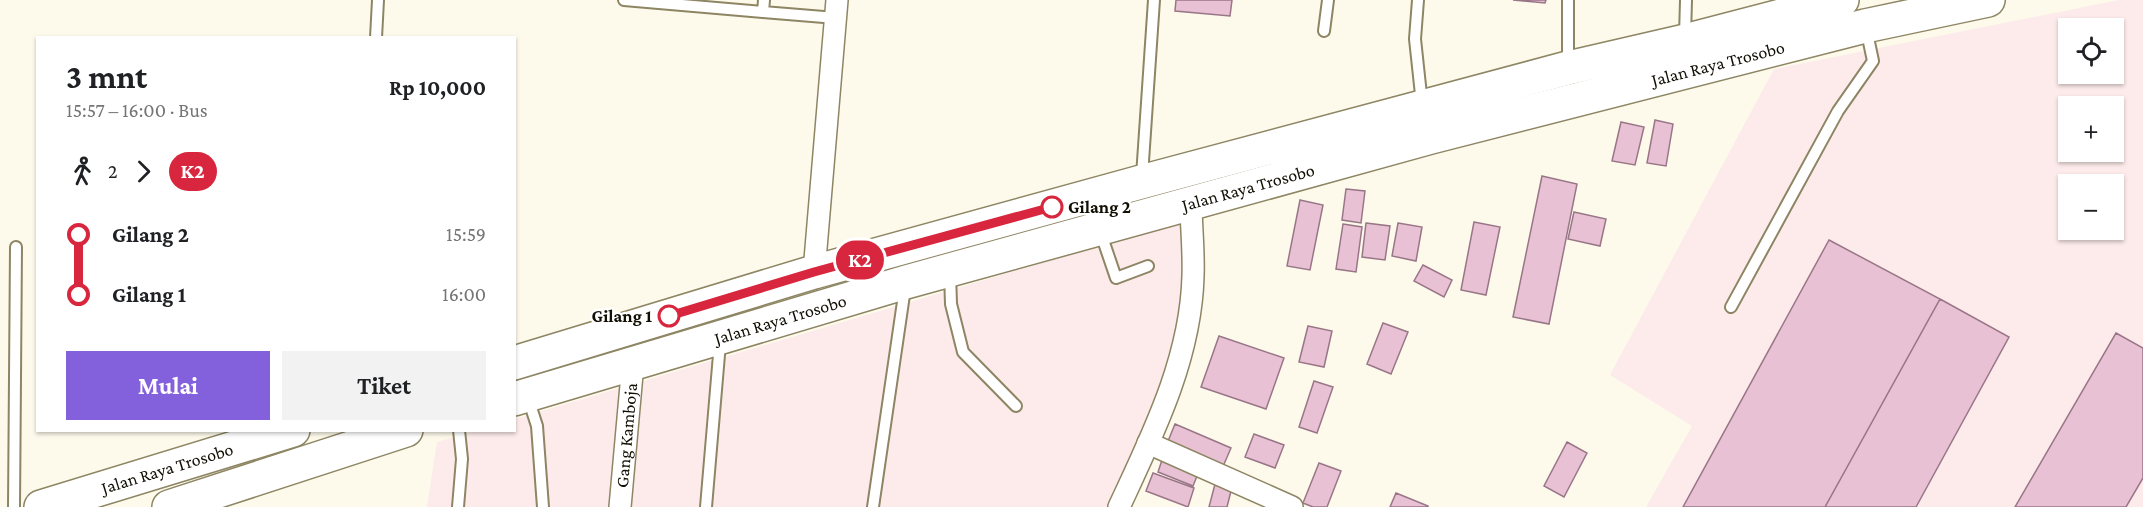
<!DOCTYPE html>
<html lang="id">
<meta charset="utf-8">
<style>
body{margin:0;font-family:"Crimson Pro",serif;background:#f2f2f2;color:#202124;height:100vh;display:flex;flex-direction:column;font-size:22px;white-space:nowrap}
*{box-sizing:border-box;margin:0}
p{font-size:20px;color:#757577}
.icon{flex:none;width:33px;height:33px;fill:none;stroke:currentColor;stroke-width:2;stroke-linecap:round;stroke-linejoin:round}
.map{position:relative;flex:1;overflow:hidden}
.panel{position:absolute;left:36px;top:36px;width:480px;height:396px;display:flex;flex-direction:column;background:#fff;border-radius:0px;box-shadow:0 2px 4px #0004}
.panel>*{flex:none}
.badge{padding:0 12px;border-radius:20px;font-size:21px;line-height:39px}
.buttons{position:absolute;left:2058px;top:18px;display:grid;gap:12px}
.buttons a{display:grid;place-items:center;width:66px;height:66px;border-radius:0px;background:#fff;box-shadow:0 2px 4px #0004;font-size:30px}
.map>.badge{position:absolute;translate:-50% -50%;box-shadow:0 0 0 3px #fff}
.legs{display:flex;align-items:center;gap:9px;height:66px;padding:0 30px;font-size:20px}
.legs p{margin-inline-start:auto}
.summary{display:flex;align-items:center;justify-content:space-between;height:102px;padding:0 30px}
h1{font-size:33px;font-weight:700;line-height:45px}
.primary-button{display:flex;gap:12px;margin-top:auto;padding:12px 30px}
.primary-button a{flex:1;height:69px;border-radius:0px;background:#8461dc;color:#fff;font-size:24px;font-weight:700;line-height:69px;text-align:center}
.primary-button a+a{background:#f2f2f2;color:#202124}
ul{padding:0 30px;list-style:none}
li{display:flex;align-items:center;gap:21px;height:60px;font-size:22px}
li i{display:grid;place-items:center;width:9px;height:100%;margin:0 8px;background:currentColor}
li i::after{content:'';width:15px;height:15px;margin:-8px;border:4px solid;border-radius:50%;background:#fff}
li p{margin-inline-start:auto}
li:first-child i{background:linear-gradient(#0000 50%,currentColor 0)}
li:last-child i{background:linear-gradient(currentColor 50%,#0000 0)}
.map>svg:first-child{display:block}
.industrial{fill:#fcebea;fill-rule:evenodd}
.building{fill:#e8c2d4;stroke:#997687;stroke-width:1.5}
.lines{fill:none;stroke-linecap:round;stroke-linejoin:round}
.lane-casing{stroke:#8d8563;stroke-width:14}
.street-casing{stroke:#8d8563;stroke-width:24}
.highway-casing{stroke:#8d8563;stroke-width:36}
.lane{stroke:#fff;stroke-width:10}
.street{stroke:#fff;stroke-width:21}
.highway{stroke:#fff;stroke-width:33}
.line-1-casing{stroke:#fff;stroke-width:14}
.line-1{stroke:#d7263d;stroke-width:9}
.stop-1-dot{fill:#fff;stroke:#d7263d;stroke-width:3}
.labels{text-anchor:middle;stroke-width:4.5;stroke-linejoin:round;paint-order:stroke}
.street-label{font-size:18px;fill:#110e03;stroke:#fff}
.stop-label{font-size:18px;font-weight:bold;fill:#110e03;stroke:#fff;text-anchor:start}
</style>
<div class="map">
<svg width="2143" height="507" viewBox="0 0 2143 507">
<rect width="100%" height="100%" fill="#fdfaeb"/>
<path class="industrial" d="M2119,0H2143V507H1646L1692,426L1610,375L1774,69ZM2068,28H2114V74H2068ZM2068,106H2114V152H2068ZM2068,184H2114V230H2068Z
M1194,218L1196,332L1113,507H427L437,442L476,431L514,430L515,419Z"/>
<path class="building" d="M1176,0H1232L1230,16L1175,11Z
M1513,0H1546L1545,3Z
M1655,120L1673,124L1666,166L1647,163Z
M1621,122L1644,127L1635,165L1612,161Z
M1542,176L1577,184L1549,324L1513,317Z
M1346,189L1365,191L1361,223L1342,220Z
M1300,200L1323,205L1310,270L1287,266Z
M1574,212L1606,219L1600,246L1568,239Z
M1474,222L1500,227L1486,295L1461,290Z
M1366,223L1390,226L1385,260L1362,257Z
M1398,223L1422,227L1416,261L1392,256Z
M1343,224L1362,227L1356,272L1336,269Z
M1829,240L1940,299L1825,507H1683Z
M1423,265L1452,280L1444,297L1414,281Z
M1940,299L2009,337L1916,507H1825Z
M1383,323L1408,332L1391,374L1367,364Z
M1308,326L1332,331L1324,367L1299,362Z
M2116,333L2143,348V478L2126,507H2015Z
M1219,336L1284,358L1266,409L1201,387Z
M1314,381L1333,387L1317,433L1299,427Z
M1175,424L1231,448L1221,471L1166,446Z
M1254,434L1284,445L1275,468L1245,457Z
M1567,442L1587,453L1564,497L1544,486Z
M1163,457L1199,471L1193,486L1158,472Z
M1319,463L1341,471L1327,507H1313L1303,503Z
M1153,473L1194,488L1188,507L1146,491Z
M1215,484L1232,487L1227,507H1209Z
M1396,493L1428,506V507H1390Z"/>
<g class="lines">
<g class="lane-casing">
<path id="lane" d="M624,0L763,12L764,0
M1418,0L1415,39L1422,104
M1568,0V66
M763,12L836,18
M1324,31L1328,0
M1685,36L1686,0
M376,38L378,0
M1142,176L1154,0
M1100,231L1116,278L1148,266
M950,273L951,304L963,352L1016,406
M1731,307L1838,111L1873,61L1866,28
M528,398L537,426L543,507
M14,507L16,247
M458,507L462,459L459,430
M706,507L720,343
M873,507L905,288"/>
</g>
<g class="street-casing">
<g id="street">
<path d="M814,272L837,0"/>
<path d="M1148,443L1292,507"/>
<path id="s1" d="M620,507L633,363"/>
<path d="M1119,507C1153,434 1191,358 1193,276C1194,251 1191,226 1191,202"/>
</g>
</g>
<g class="highway-casing">
<g id="highway">
<path d="M514,363L814,272L1141,182L1568,68L1685,41L1842,0"/>
<path id="s2" d="M514,399L906,282L1431,137L1865,26L1988,0"/>
<path id="s3" d="M41,507L293,430"/>
<path d="M169,507L406,430"/>
</g>
</g>
<use href="#lane" class="lane"/>
<use href="#street" class="street"/>
<use href="#highway" class="highway"/>
</g>
<g class="lines">
<g class="line-1-casing">
<path id="line-1" d="M669,316L814,272L1052,207"/>
</g>
<use href="#line-1" class="line-1"/>
</g>
<g class="stop-1-dot">
<circle cx="1052" cy="207" r="10"/>
<circle cx="669" cy="316" r="10"/>
</g>
<g class="labels">
<g class="street-label">
<text dy="6" stroke="none"><textPath href="#s2" startOffset="1250">Jalan Raya Trosobo</textPath></text>
<text dy="6" stroke="none"><textPath href="#s2" startOffset="764">Jalan Raya Trosobo</textPath></text>
<text dy="6" stroke="none"><textPath href="#s2" startOffset="278">Jalan Raya Trosobo</textPath></text>
<text dy="6" stroke="none"><textPath href="#s1" startOffset="72">Gang Kamboja</textPath></text>
<text dy="6" stroke="none"><textPath href="#s3" startOffset="132">Jalan Raya Trosobo</textPath></text>
</g>
<g class="stop-label">
<text x="1068" y="213">Gilang 2</text>
<text x="652" y="322" text-anchor="end">Gilang 1</text>
</g>
</g>
</svg>
<div class="buttons">
<a><svg class="icon" aria-label="locate" viewBox="0 0 24 24"><circle cx="12" cy="12" r="6"/><path d="M12 2v4M12 18v4M2 12h4M18 12h4"/></svg></a>
<a>+</a>
<a>−</a>
</div>
<b class="badge" style="left:860px;top:260px;background:#d7263d;color:#fff">K2</b>
<section class="panel">
<div class="summary"><div><h1>3 mnt</h1><p>15:57 – 16:00 · Bus</p></div><b>Rp 10,000</b></div>
<div class="legs"><svg class="icon" aria-label="walk" viewBox="0 0 24 24"><circle cx="13" cy="4" r="2"/><path d="M13 8l-2 6 4 7M11 14l-3 7M7 12l3-4h3l4 4"/></svg>2<svg class="icon" aria-label="forward" viewBox="0 0 24 24"><path d="M9 5l7 7-7 7"/></svg><b class="badge" style="background:#d7263d;color:#fff">K2</b></div>
<ul>
<li><i style="color:#d7263d"></i><b>Gilang 2</b><p>15:59</p></li>
<li><i style="color:#d7263d"></i><b>Gilang 1</b><p>16:00</p></li>
</ul>
<div class="primary-button"><a>Mulai</a><a>Tiket</a></div>
</section>
</div>
